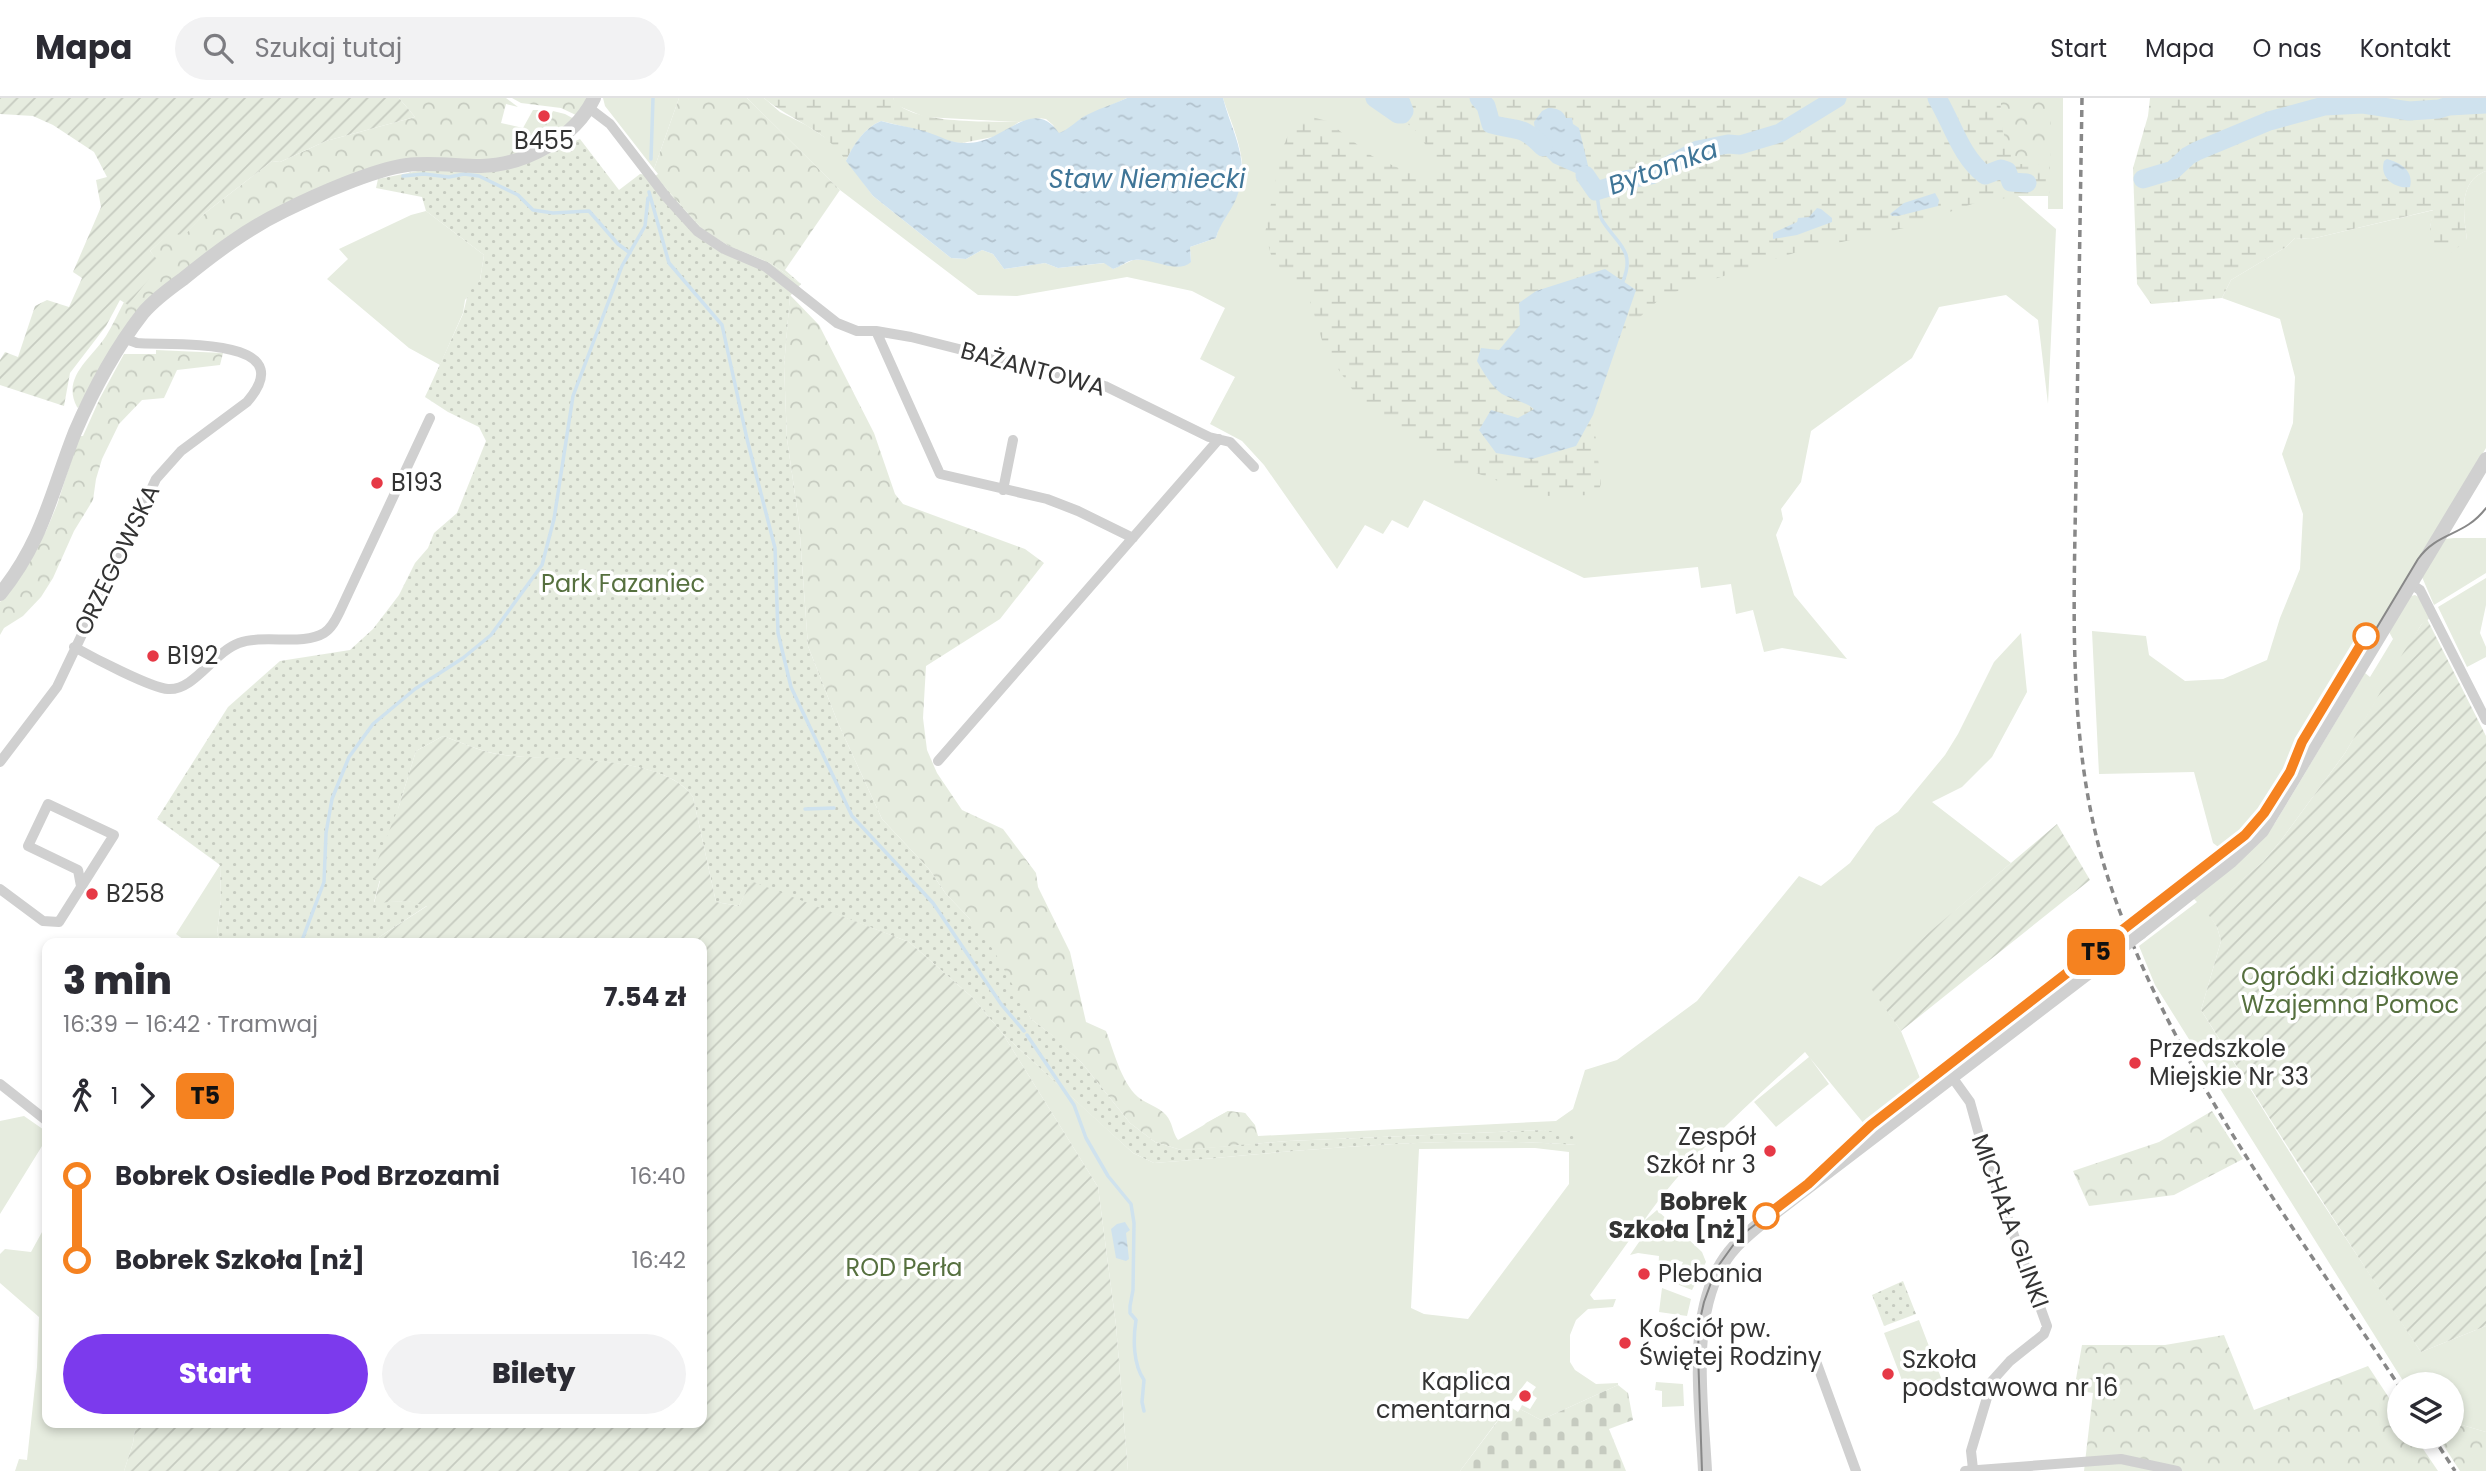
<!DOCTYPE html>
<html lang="pl">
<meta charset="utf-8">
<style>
body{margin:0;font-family:Poppins,sans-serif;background:#f2f2f3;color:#2b2b33;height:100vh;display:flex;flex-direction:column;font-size:26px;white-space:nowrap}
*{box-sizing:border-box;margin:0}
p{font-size:23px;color:#7c7c81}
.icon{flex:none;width:38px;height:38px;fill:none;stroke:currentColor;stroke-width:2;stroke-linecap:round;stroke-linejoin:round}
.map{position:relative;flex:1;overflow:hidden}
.drawer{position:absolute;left:42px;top:840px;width:665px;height:490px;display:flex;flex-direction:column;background:#fff;border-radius:14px;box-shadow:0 4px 10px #0003}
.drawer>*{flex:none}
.badge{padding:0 14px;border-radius:10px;font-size:24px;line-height:46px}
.controls{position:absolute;left:2387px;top:1274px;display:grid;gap:14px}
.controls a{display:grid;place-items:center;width:77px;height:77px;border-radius:50%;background:#fff;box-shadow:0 4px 10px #0003;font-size:35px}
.map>.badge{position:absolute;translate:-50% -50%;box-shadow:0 0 0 4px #fff}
.legs{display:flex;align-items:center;gap:10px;height:77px;padding:0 21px;font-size:23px}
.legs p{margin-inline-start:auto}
.summary{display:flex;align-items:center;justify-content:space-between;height:119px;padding:0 21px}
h1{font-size:38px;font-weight:800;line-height:52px}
.button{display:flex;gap:14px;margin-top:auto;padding:14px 21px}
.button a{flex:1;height:80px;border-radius:42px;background:#7c3aed;color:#fff;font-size:28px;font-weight:800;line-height:80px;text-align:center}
.button a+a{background:#f2f2f3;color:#2b2b33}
ul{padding:0 21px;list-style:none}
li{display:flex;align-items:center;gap:24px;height:84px;font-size:26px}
li i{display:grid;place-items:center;width:10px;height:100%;margin:0 9px;background:currentColor}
li i::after{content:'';width:18px;height:18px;margin:-9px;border:5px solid;border-radius:50%;background:#fff}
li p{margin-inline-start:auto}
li:first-child i{background:linear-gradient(#0000 50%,currentColor 0)}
li:last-child i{background:linear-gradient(currentColor 50%,#0000 0)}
header{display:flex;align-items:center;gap:42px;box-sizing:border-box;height:98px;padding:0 35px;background:#fff;border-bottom:2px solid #e1e1e2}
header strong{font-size:33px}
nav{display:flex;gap:38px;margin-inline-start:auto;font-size:24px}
.search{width:490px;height:63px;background:#f2f2f3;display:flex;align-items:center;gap:18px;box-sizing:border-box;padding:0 24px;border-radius:38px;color:#7c7c81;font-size:26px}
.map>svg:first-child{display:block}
.grass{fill:#e6ecdf;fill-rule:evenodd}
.forest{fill:url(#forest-crowns)}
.wetland{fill:url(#wetland-marsh)}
.cemetery{fill:url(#cemetery-stones)}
.park{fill:url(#park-dots)}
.garden{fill:url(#garden-furrows)}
.water{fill:url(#water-ripples)}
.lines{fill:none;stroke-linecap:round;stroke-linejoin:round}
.stream{stroke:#cfe2ee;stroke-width:3.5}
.river{stroke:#cfe2ee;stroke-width:19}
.minor{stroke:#d0d0d0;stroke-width:10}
.tertiary{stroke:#d0d0d0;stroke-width:14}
.tram{stroke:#888;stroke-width:2}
.rail{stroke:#888;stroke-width:3.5;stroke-dasharray:7 5;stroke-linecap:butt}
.tertiary-bridge{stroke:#d0d0d0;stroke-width:14}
.line-1-casing{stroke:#fff;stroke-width:16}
.line-1{stroke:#f58220;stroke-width:10}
.poi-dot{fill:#e63946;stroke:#fff;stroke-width:2.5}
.stop-1-dot{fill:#fff;stroke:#f58220;stroke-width:3.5}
.labels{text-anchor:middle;stroke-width:7;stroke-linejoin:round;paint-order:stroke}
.poi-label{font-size:24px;fill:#333;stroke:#fff;text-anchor:start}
.street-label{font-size:24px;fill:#333;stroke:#fff}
.park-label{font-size:24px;fill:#56703f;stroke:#fff}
.stop-label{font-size:24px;font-weight:bold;fill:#333;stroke:#fff;text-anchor:end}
.water-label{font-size:26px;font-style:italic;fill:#3f7597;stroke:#fff}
</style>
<header>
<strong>Mapa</strong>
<div class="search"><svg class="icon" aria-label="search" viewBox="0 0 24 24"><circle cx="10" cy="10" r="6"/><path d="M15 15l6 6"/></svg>Szukaj tutaj</div>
<nav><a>Start</a><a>Mapa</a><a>O nas</a><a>Kontakt</a></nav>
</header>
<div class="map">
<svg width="2486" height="1373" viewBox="0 0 2486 1373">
<defs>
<pattern id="forest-crowns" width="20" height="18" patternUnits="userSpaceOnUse" patternTransform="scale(1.75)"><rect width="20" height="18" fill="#e6ecdf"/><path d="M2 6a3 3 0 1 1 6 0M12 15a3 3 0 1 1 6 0" fill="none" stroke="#c6cbc0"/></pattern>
<pattern id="wetland-marsh" width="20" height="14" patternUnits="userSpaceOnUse" patternTransform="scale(1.75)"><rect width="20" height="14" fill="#e6ecdf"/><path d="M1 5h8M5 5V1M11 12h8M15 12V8" fill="none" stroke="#c6cbc0"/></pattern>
<pattern id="cemetery-stones" width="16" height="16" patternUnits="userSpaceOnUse" patternTransform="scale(1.75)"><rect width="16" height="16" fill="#e6ecdf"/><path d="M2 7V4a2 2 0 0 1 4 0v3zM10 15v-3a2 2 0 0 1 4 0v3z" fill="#c6cbc0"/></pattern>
<pattern id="park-dots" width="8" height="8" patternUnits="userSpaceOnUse" patternTransform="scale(1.75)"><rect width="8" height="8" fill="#e6ecdf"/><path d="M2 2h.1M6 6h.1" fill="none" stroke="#c6cbc0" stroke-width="1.8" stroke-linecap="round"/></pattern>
<pattern id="garden-furrows" width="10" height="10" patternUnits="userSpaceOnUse" patternTransform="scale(1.75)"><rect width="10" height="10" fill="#e6ecdf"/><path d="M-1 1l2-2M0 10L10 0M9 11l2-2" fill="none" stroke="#c6cbc0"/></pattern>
<pattern id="water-ripples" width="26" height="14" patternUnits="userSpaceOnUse" patternTransform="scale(1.75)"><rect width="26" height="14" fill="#cfe2ee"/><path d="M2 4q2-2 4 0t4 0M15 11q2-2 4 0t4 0" fill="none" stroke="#b2c2cd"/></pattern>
</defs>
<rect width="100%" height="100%" fill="#fff"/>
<path class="grass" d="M603,0H679L654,71L605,8Z
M747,0H764L780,14L806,27L835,46L873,98L951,160L966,161L982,152L993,156L1004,171L1045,165L1058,170L1105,165L1113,171L1133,162H1153L1166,166L1191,164L1190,149L1216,140C1220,122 1232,107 1239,90C1250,63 1231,26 1223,0H2001L2000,11L2051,0H2063V111H2048V98H2018L2056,131L2048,306L2038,222L2006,197L1939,209L1912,260L1811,333L1801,384L1781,411L1783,421L1776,437L1794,497L1847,561L1782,550L1764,554L1753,512L1736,516L1731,486L1701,490L1698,469L1584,480L1424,402L1408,430L1392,422L1383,436L1365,427L1337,471L1264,367L1242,343L1210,326L1235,279L1200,261L1225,210L1192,193L1127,179L1017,198L978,197L840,92Z
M893,0H1127L1079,22L1072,30L1058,36L1053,27L1046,21L1038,20L1019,24L925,19L896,7Z
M2486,73V350L2258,728L2229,757L2213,745L2194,674L2099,676L2092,533L2146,538L2149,557L2185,583L2223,581L2267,562L2280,520L2300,471L2303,416L2282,356L2293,325L2295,279L2280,221L2222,200L2231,182L2286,149L2295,140L2311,141L2434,112L2430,129L2467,142C2464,118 2457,84 2486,73Z
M426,113L484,157L480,182L465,202L463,215L440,267L409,250L327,181L348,161L339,151L411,117Z
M2454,440H2486V475L2434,507L2422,479L2445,441Z
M2486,480V507L2480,535L2486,549V559L2467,569L2438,509Z
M2415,497L2421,500L2430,520L2421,527L2345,655L2282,741L2263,764L2206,812L2217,829L2221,843L2201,912L2302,1074L2421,1254L2486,1228V1334L2452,1324V1286H2405L2155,887L2139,848L2197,804L2193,800L2259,745L2275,725L2365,575L2370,579L2393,541L2389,534L2411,498Z
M2021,535L2027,594L1992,659L1962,689L1932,704L2011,765L1869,886L1901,933L1926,995L1874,1038L1810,960L1829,986L1776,1029L1754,1004L1809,959L1805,954C1747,1008 1689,1058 1643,1124L1657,1112L1702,1154L1706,1164L1692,1192L1674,1185L1683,1164L1675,1162L1666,1183L1658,1178L1659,1158L1638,1155L1630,1157L1648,1131L1641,1126L1590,1197L1594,1202L1616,1201L1613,1209L1588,1211L1576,1222L1570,1237V1264L1575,1272L1596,1286L1618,1285V1287L1541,1322L1520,1311L1522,1307L1530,1311L1537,1300L1531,1296L1536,1289L1527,1283L1460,1373H1128L1116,1227L1098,1089L1003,936L1133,1055L1154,1065C1294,1054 1437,1036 1576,1047L1544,1032L1288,1043L1181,1052L1206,1025L1228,1013L1245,1015L1255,1027L1258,1038L1556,1023L1573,1011L1585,972L1617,962L1697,903L1799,778L1821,788L1850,765L1876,729L1898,714L1945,657L1958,636L1994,564ZM1535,1050L1569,1054V1086L1468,1221L1424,1216L1411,1210L1419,1051Z
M220,767L221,802L217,836L221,845H188L176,836Z
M24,1018L47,1034V1040L0,1116V1023Z
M47,1125V1325H136L133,1345L124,1373H15L19,1361L27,1362L37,1269L39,1219L0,1185V1156L5,1151L31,1154Z
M1662,1190L1691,1201L1687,1218L1659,1214Z
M1919,1222L1943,1285L1908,1298L1884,1235Z
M1656,1284L1683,1286L1684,1308L1662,1309V1293L1655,1292Z"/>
<path class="forest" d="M399,0H506L518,9L506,6L501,25L523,30L533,12H541L537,22L547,25L553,13L565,16L576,22L568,32L506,62L410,65L284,111L153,202L78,310L77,309C61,279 92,260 106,238C113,227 118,215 124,204L127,206L160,166L150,153L174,131L183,138L205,115L272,63L280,64L326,43L415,19Z
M512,0H589L578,18L561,10L521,5Z
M679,0H747L840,92L785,172L801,186L770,165L729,148L703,132L655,78L658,76L654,71Z
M2001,0H2051L2050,67L2019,66C2003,50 2000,21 2001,0Z
M790,197L819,227L874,335L895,396L903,406L1025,451L1044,465L1000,521L926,568L923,620L927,652L937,675L962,712L1003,731L1036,775L1038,789L1070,854L1086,924L1106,933C1114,953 1121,984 1138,999C1147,1006 1159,1009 1166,1017C1173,1025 1172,1034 1178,1042L1228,1013L1245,1015C1253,1025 1259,1032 1256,1046L1181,1052L1155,1044L1130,1025L1082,965L1053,938L1031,921L969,820L946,796L929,771L882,721L838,625L808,548L799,424L787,341L784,268Z
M156,252L223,255L220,267L177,272L164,300L142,302L119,326L102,361L96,381L93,402L74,433L53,480L41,499L23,518L4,530L0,537V504L22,475L46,433L57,407L79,338H83L100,300L124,256H156Z
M2212,1013L2243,1061L2174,1097L2089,1108L2073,1073L2159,1044Z
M2224,1237L2254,1312L2368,1268L2399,1315V1339H2415L2438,1373H2084L2093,1295L2074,1292L2082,1247H2165Z
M2452,1324L2486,1334V1373H2460L2438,1339H2452Z"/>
<path class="wetland" d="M764,0H893C907,27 990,23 1019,24L998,38L962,45L947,44L926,34L881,23C864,30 854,47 846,63C826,31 791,23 764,0Z
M1358,0H2001C2000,21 2002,51 2019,66L2050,67L2049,98H2018L1975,105L1904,130L1797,154L1663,198L1619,238L1635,192L1605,171L1536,193L1519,205L1520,227L1499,252L1502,295L1526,305L1534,312L1519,320L1576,348L1593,317L1601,386L1597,397L1540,398L1454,367L1361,304L1325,252L1306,190L1273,164L1265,135L1282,52L1297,15L1327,23L1372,58L1414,77L1437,76V63L1413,29Z
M2150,0H2486V73C2457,84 2464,118 2467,142L2451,155L2433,150L2430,129L2433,112L2311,141L2295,140L2286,149L2231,182L2222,200L2151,206L2137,186L2133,70L2148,18Z"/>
<path class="cemetery" d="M1618,1287L1628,1295L1633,1322L1609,1331L1626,1373H1460L1509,1308L1518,1314L1520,1311L1541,1322Z"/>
<path class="park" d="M580,41L619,92L640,76L655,78L703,132L729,148L770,165L801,186L790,198L784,268L787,341L799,424L808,548L838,625L882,721L929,771L946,796L969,820L994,853L1031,921L1056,940L1082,965L1130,1025L1155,1044L1181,1052L1288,1043L1544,1032L1577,1038V1047C1437,1036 1294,1054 1154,1065L1133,1055L1102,1027L1003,936L973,900L909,844L751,784L739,808L716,804L693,699C663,655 554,664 505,657C484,655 463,645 443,638L416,653L399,708L374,804L408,803L428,807L370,845H221L217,836L221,802L220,767L157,721L228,609L280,563L350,552L373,531L399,497L415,465L428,450L434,435L457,415L486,343L479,329L448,314L425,299L463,216L468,195L480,182L484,157L426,113L422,99L376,90L378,81L423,72L530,63Z
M1903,1183L1916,1216L1884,1228L1872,1197Z"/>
<path class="garden" d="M0,0H399L415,19L326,43L280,64L272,63L205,115L183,139L174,132L150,153L161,166L128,207L120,202L106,228L70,275L64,308L0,287V262L5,254L18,259L35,208L47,202L69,209L82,180L73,174L101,109L96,82L107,79L94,54L53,27L33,18L0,16Z
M2427,521L2486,638V1228L2421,1254C2345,1142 2274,1026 2201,912L2221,843L2217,829L2205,812L2263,764L2282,741L2345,655L2403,555L2421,527Z
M443,638C463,645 484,655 504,657C553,663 663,655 693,699L716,804L739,808L751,783L909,844L973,900L1003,936L1098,1089L1116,1227L1128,1373H124L133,1345L136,1325H702V845H370L427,808L407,803L374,805L380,783L371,779L399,708L416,653Z
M2057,726L2090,782L1901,933L1868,886Z"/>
<path class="water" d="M1127,0H1223C1232,35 1252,64 1236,101C1230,115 1220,125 1216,140L1190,149L1191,164C1177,177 1152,159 1134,162C1126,163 1120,169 1113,171L1104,165L1058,170L1045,165L1004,171L993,156L982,152L966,161L951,160L873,98L846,63C853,47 864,30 881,23C895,27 910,29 924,33C946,40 953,48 977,44C1009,38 1034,0 1059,35C1069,31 1074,25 1083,19C1097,11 1112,7 1127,0Z
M1548,10C1556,10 1563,12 1566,20H1572L1573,26L1579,30L1590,76L1601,92L1599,97L1594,96L1578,76L1553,65L1532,44L1519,41L1527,31L1535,34L1534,24L1542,13Z
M2387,61C2401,65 2414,73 2410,89C2395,91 2379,80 2384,63Z
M1935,95L1939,102L1938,108L1898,118H1892L1890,116L1904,105Z
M1817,110L1821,111L1832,120V124L1797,137L1773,141V135L1797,124L1798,120L1809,119Z
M1605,171L1636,192L1593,317L1576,348L1532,361L1496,355L1479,332L1491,312L1518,320L1534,311C1524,303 1513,302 1502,296C1492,289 1483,274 1477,263L1481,250L1499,252L1520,227L1519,205L1536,193Z
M1125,1124L1130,1132L1126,1135L1129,1161L1126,1163L1116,1160L1111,1131L1117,1126Z"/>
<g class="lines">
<path class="stream" d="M651,61L653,0
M403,78L424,76L449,79L464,76L479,78L518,97L533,112L553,115L589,113L618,146L630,155
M649,94L669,165L722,227L747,341L775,450L778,535L791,589L852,718L933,805L1001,906L1024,933
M1596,94C1599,103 1598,115 1602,122C1616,145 1636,152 1623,183
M805,711L834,710
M301,845L324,784L326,735L332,701L349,659L373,626L415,591L463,560L491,537L542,467L554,421L573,298L622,168L645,128L648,100
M1027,937L1074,1007L1086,1040L1108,1078L1131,1106L1134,1125L1133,1192L1130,1208V1215L1136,1222C1133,1241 1133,1266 1144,1282L1142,1304L1144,1313"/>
<path class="river" d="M1375,0L1398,16H1402L1404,13L1399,0
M1479,0L1486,8L1491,26C1518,34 1521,26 1543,49
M1937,0C1952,25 1961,59 1985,77L2001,71L2007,73L2011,84L2027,85
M1585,77L1596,93L1619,86L1625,82L1651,77L1698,52L1728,46L1740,47L1780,35L1837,0
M2143,81L2173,72L2188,58L2197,53L2269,23L2324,8L2363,6L2409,13L2439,11L2449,8L2486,6"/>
<path class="minor" d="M589,10L610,26L667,100L697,133L724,151L766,169L837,225L857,233H876L911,239L1105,288L1209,339L1230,344L1254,369
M876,233L940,376L1047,401L1078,413L1133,440
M1003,392L1013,342
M2411,486L2420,492L2486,622
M74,549C92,559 151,590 168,591C194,593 214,554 239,545C264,536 303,548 324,535C332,530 336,521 340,513L430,320
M938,663L1219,341
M0,664L57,589L156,381L181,353L247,304C305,237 168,248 137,245L126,241
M0,791L43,823L59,824L114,737L48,706L28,748L78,772L81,788
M1952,979L1970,1004L1985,1058L2047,1228L2044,1236L2010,1263L1992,1283L1971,1353L1973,1371
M0,986L47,1023
M1817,1266L1856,1373
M1965,1373L2121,1361L2177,1373"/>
<path class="tertiary" d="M0,496C43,443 51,395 75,334C93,292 115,251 143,215C154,202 169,191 183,181C215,155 247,131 284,113C316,97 372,72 407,67C432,64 457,68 481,68C525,67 575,40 594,0
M2140,835L2231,763L2262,733L2486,361
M1705,1373C1702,1310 1688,1222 1722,1166C1733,1147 1750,1134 1767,1120L2118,852"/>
<path class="tram" d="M1702,1373L1698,1254L1699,1226L1704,1204L1716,1171L1739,1139L1808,1086L1871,1027L2222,756L2251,731L2272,704L2418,461C2438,433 2464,439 2486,410"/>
<path class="rail" d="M2082,0C2080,126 2078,253 2076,379C2074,514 2066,658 2111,789C2173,970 2294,1129 2399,1288
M2433,1339L2455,1373"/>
<path class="tertiary-bridge" d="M2118,852L2140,835"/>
</g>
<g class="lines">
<g class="line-1-casing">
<path id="line-1" d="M1766,1118L1808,1086L1871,1027L2245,737L2264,715L2290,674L2302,644L2366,538"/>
</g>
<use href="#line-1" class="line-1"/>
</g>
<g class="poi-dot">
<circle cx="544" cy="18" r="7"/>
<circle cx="377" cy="385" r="7"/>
<circle cx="153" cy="558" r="7"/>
<circle cx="92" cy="796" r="7"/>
<circle cx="2135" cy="965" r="7"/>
<circle cx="1770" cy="1053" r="7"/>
<circle cx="1644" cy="1176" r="7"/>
<circle cx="1625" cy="1245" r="7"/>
<circle cx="1888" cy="1276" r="7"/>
<circle cx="1525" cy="1298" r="7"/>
</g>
<g class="stop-1-dot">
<circle cx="2366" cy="538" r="12"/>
<circle cx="1766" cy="1118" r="12"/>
</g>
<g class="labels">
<g class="poi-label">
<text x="544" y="51" text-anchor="middle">B455</text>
<text x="391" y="393">B193</text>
<text x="167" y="566">B192</text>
<text x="106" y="804">B258</text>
<text x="2149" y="959">Przedszkole<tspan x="2149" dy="28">Miejskie Nr 33</tspan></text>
<text x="1756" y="1047" text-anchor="end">Zespół<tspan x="1756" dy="28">Szkół nr 3</tspan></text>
<text x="1658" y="1184">Plebania</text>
<text x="1639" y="1239">Kościół pw.<tspan x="1639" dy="28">Świętej Rodziny</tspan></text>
<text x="1902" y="1270">Szkoła<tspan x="1902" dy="28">podstawowa nr 16</tspan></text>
<text x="1511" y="1292" text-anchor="end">Kaplica<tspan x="1511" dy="28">cmentarna</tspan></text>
</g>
<g class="street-label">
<text transform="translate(1033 271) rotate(15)" y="8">BAŻANTOWA</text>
<text transform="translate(117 462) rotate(-64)" y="8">ORZEGOWSKA</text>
<text transform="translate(2010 1123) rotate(70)" y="8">MICHAŁA GLINKI</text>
</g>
<g class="park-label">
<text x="623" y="494">Park Fazaniec</text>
<text x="2350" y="887">Ogródki działkowe<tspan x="2350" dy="28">Wzajemna Pomoc</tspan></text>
<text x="904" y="1178">ROD Perła</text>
</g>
<g class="stop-label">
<text x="1747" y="1112">Bobrek<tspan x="1747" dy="28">Szkoła [nż]</tspan></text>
</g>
<g class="water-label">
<text transform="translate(1663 69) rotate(-20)" y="9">Bytomka</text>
<text x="1147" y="90">Staw Niemiecki</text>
</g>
</g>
</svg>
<div class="controls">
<a><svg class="icon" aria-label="layers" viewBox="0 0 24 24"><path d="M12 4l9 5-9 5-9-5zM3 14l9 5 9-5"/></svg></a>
</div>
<b class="badge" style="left:2096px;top:854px;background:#f58220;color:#111">T5</b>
<section class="drawer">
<div class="summary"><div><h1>3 min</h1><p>16:39 – 16:42 · Tramwaj</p></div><b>7.54 zł</b></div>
<div class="legs"><svg class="icon" aria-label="walk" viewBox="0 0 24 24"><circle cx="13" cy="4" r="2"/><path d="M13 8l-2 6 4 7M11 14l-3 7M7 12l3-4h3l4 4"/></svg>1<svg class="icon" aria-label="forward" viewBox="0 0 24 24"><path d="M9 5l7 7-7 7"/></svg><b class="badge" style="background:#f58220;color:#111">T5</b></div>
<ul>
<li><i style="color:#f58220"></i><b>Bobrek Osiedle Pod Brzozami</b><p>16:40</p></li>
<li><i style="color:#f58220"></i><b>Bobrek Szkoła [nż]</b><p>16:42</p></li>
</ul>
<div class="button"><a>Start</a><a>Bilety</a></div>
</section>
</div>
